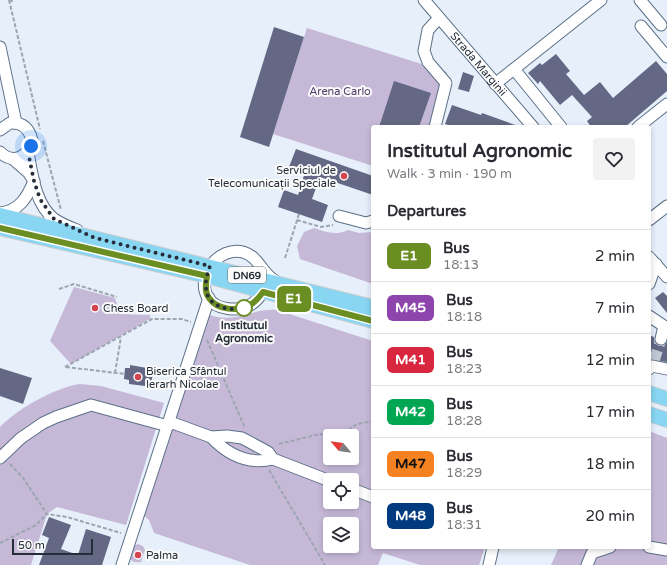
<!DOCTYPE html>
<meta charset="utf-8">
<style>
body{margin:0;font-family:"Varela Round",sans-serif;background:#f2f2f3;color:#2b2b33;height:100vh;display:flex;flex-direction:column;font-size:15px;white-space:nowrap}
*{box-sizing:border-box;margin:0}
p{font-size:13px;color:#7c7c81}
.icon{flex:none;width:22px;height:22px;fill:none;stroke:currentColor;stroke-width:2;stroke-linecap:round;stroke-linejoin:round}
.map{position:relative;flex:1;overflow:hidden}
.side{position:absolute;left:371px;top:125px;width:280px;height:424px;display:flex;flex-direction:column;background:#fff;border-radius:4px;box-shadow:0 2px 6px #0003}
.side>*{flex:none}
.badge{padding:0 8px;border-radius:6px;font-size:14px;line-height:26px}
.needle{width:26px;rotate:299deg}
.fabs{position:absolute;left:323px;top:429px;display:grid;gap:8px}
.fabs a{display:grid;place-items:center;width:36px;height:36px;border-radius:4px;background:#fff;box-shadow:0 2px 6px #0003;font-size:20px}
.scale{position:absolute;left:12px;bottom:10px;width:81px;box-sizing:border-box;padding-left:4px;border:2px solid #252d38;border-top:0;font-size:11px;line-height:14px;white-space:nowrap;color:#252d38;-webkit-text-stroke:3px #fbfbfb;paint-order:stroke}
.you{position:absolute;width:20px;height:20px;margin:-10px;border:3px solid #fff;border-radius:50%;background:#1a73e8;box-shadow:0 0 0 6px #1a73e833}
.map>.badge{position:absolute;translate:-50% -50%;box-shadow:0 0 0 2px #fff}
h2{padding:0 16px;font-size:15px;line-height:36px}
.round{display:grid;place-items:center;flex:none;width:42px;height:42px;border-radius:4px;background:#f2f2f3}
.headline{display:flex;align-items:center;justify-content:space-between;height:68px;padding:0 16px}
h1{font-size:19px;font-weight:700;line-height:30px}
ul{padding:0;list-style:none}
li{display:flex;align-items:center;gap:12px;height:52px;padding:0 16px;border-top:1px solid #e1e1e2}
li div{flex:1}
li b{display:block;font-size:15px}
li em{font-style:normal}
li .badge{min-width:44px;font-weight:700;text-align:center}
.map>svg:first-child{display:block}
.green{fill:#c6b9d8;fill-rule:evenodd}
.building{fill:#646884}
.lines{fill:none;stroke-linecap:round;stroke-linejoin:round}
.minor-tunnel{stroke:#bfc8d3;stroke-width:11;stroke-dasharray:11 5.5;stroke-linecap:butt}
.minor-casing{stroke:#5c7088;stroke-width:13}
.major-casing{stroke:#cbcdcf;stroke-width:16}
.path{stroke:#9ca5b0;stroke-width:2;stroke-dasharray:4 2;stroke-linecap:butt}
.minor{stroke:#fff;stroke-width:11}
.major{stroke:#89d6f2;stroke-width:14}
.line-casing{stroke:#fff;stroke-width:9}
.line{stroke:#6b8e23;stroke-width:6}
.walk{stroke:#252d38;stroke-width:4;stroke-dasharray:0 7.2}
.poi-dot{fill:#d4444f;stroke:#fbfbfb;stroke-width:1.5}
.stop-dot{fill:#fff;stroke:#6b8e23;stroke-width:2}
.labels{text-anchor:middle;stroke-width:4;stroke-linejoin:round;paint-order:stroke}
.shield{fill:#fbfbfb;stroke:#656b72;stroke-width:1}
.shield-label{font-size:10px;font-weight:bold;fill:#252d38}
.street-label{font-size:11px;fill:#252d38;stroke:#fbfbfb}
.park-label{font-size:11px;fill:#503a6a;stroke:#fbfbfb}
.poi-label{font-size:11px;fill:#252d38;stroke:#fbfbfb;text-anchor:start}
.stop-label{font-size:11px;font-weight:bold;fill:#252d38;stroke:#fbfbfb}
</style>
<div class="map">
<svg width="667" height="565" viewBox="0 0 667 565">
<rect width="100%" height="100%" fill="#e6effa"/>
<path class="green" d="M307,28L447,72L429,127H373V166L273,134Z
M314,228C326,232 335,236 348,230L359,233L373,232V284L300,259L297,246L304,232Z
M74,287L115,298L120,314L150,315V319L71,364L50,341Z
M277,310L373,341V547H485L479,565H420L383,553L378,565H250L154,533L149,520L143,515L207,314C235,325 251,308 277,310ZM330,436H352V458H330ZM330,480H352V502H330ZM330,524H352V546H330Z
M79,384L101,386L164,403L126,525L57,507L47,514L31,565H0V427C17,409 55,388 79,384Z
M649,431L667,438V565H551L559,547H649Z
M138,544L143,546L145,550L141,562C135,563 132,562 129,557L133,546Z"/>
<path class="building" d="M274,27L304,37L269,147L240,137Z
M556,54L570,71L566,74L584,95L600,82L613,98L656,61L667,74V91L625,127H591L587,121L592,117L572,95L560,105L540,81L538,84L528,73L540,63L542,65Z
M463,72L474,76L469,92L458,89Z
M394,81L431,93L419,127H379Z
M452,105L481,115L482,113L518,126V127H454L445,124Z
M296,149L373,176V195L320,177L312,199L328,205L322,222L278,207L284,190L298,195L305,172L289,167Z
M663,292L667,296V313L655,298Z
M649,335L654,337V341L659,346H663L667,342V362L649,359Z
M130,365L147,368L153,374L151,383L145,386L129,384V380L124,379L125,368H130Z
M0,368L32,378L23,404L0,396Z
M49,517L71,525L61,549L78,555L86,529L111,537L102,565H39L49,538L42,535Z"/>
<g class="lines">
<path class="minor-tunnel" d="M654,361L661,339"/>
<g class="minor-casing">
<g id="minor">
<path id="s1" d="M424,0L533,127"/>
<path d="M640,0L661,25"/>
<path d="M641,26L667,57"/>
<path d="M0,47L16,123"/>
<path d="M514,69L561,127"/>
<path d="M495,84L601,0"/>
<path d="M435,127L446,83L428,62L424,51L428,30L439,18"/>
<path d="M638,127L667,104"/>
<path d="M0,130L10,123C22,122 29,128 32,140C29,157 13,165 0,152"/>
<path d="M28,152C32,174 35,204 54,219C60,223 69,227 77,230"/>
<path d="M0,213C19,211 27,198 34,181L28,172L13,159"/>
<path d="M339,216L366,223L373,221"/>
<path d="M649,220L667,206"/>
<path d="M649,257L667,277"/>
<path d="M649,284L656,264"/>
<path d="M263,292C259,297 256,302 250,305C239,312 216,310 208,298C195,276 219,246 243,252C260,257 261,274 277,282"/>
<path d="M649,316L664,326L661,339"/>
<path d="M649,369L652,366L667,369"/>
<path d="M170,422L211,437L227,436L242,438L268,452L273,459L330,481"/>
<path d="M211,437C228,455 248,465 273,459"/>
<path d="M0,458L21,438L43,423L56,417L91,405L168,426"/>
<path d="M352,489L373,497"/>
<path d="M649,547L667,550"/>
<path d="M122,565L209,298"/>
<path d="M489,565L493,547"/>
<path d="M587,565L592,553L610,547"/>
</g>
</g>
<g class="major-casing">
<path id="major" d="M0,215L373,307
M0,228L207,276L373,321
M649,393L667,399
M649,414L667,420"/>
</g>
<path class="path" d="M9,0L40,129
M9,2L14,0
M43,141L61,210
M297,220L321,227L333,225
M285,258L299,214
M59,289L74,284L117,297
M207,340L245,428
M65,367L152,319H182L191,322
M66,367L125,374
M115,373L121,337
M279,444L320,434L333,436L345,432L357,424L373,421
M10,464L23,478L47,514L67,517L121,533
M269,470L325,565
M0,543L36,525L47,514"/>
<use href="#minor" class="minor"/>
<use href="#major" class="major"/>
</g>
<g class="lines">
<g class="line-casing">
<path id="line" d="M0,228L207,276C206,283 204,292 209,298C217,310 238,312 250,305C256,302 259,297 263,292L373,321"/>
</g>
<use href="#line" class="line"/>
<path class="walk" d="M31,146L28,152L34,181L40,199L54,219L95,238L210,266C208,272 205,280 206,287C206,306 228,312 244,308"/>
</g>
<g class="poi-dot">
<circle cx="344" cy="176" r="4"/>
<circle cx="95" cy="308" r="4"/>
<circle cx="138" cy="377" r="4"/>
<circle cx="138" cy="555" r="4"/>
</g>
<circle class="stop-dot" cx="244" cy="308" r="8"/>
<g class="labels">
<rect class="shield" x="228" y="267" width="38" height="16" rx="3"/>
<g class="shield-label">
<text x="247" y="279">DN69</text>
</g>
<g class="street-label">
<text dy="4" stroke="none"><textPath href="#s1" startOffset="84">Strada Marginii</textPath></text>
</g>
<g class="park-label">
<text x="340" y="95">Arena Carlo</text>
</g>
<g class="poi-label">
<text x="336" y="174" text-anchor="end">Serviciul de<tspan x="336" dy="13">Telecomunicații Speciale</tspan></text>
<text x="103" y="312">Chess Board</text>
<text x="146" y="375">Biserica Sfântul<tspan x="146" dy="13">Ierarh Nicolae</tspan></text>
<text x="146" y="559">Palma</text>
</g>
<g class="stop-label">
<text x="244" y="329">Institutul<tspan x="244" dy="13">Agronomic</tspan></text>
</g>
</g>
</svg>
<div class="fabs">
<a><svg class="needle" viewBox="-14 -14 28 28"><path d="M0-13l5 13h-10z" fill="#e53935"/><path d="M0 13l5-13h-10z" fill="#7c7c81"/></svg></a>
<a><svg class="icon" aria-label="locate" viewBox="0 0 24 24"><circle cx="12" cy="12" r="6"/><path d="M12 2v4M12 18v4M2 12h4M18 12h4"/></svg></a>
<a><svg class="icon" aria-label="layers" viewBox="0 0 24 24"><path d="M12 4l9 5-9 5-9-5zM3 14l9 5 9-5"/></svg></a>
</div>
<div class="scale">50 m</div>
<div class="you" style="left:31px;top:146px"></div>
<b class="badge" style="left:294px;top:299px;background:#6b8e23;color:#fff">E1</b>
<section class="side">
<div class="headline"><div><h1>Institutul Agronomic</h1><p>Walk · 3 min · 190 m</p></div><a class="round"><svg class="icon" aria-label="heart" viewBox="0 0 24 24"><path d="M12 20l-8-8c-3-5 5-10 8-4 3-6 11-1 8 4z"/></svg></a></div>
<h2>Departures</h2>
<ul>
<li><span class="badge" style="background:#6b8e23;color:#fff">E1</span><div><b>Bus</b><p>18:13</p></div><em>2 min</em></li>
<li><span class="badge" style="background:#8e44ad;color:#fff">M45</span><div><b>Bus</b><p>18:18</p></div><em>7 min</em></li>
<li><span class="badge" style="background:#d7263d;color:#fff">M41</span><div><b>Bus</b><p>18:23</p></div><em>12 min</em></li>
<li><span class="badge" style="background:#00a651;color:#fff">M42</span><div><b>Bus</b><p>18:28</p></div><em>17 min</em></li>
<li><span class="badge" style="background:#f58220;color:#111">M47</span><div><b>Bus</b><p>18:29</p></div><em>18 min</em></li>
<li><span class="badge" style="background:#003b80;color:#fff">M48</span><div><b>Bus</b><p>18:31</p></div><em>20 min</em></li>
</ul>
</section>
</div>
